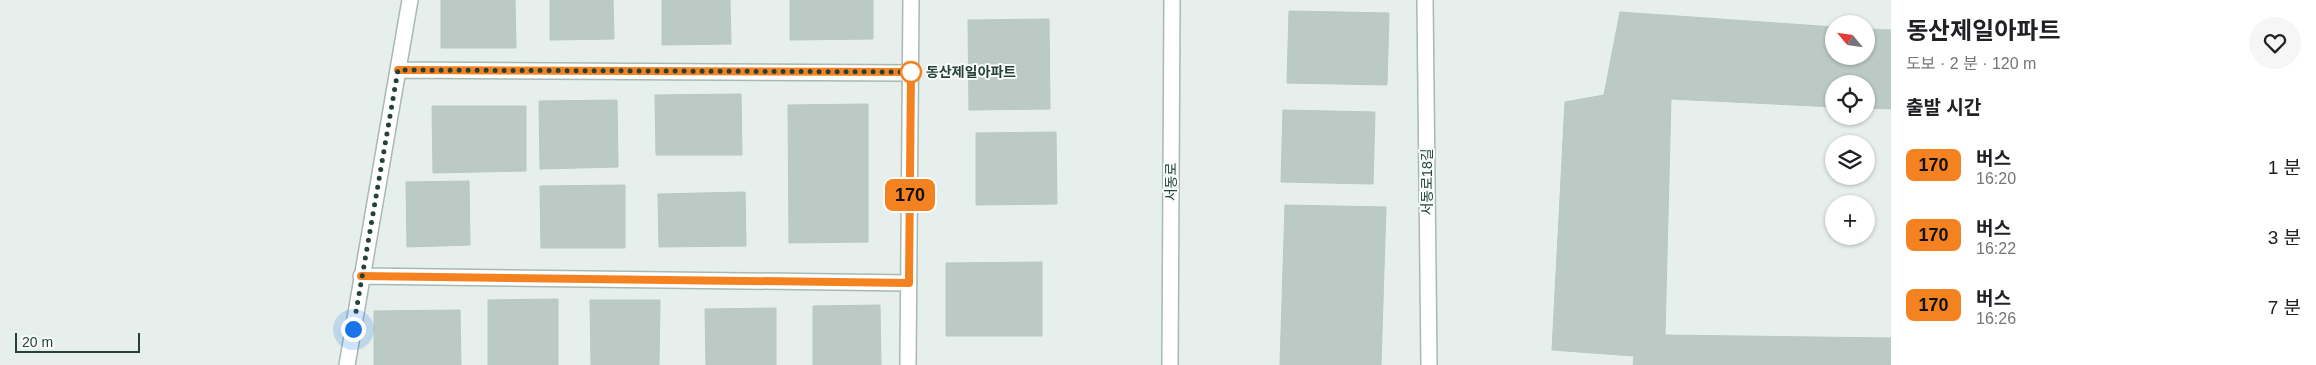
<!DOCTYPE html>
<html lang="ko">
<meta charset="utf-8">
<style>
body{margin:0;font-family:Helvetica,"Noto Sans KR",sans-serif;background:#f6f6f6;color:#202124;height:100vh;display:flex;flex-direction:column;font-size:19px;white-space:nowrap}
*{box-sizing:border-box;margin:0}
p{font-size:16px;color:#757577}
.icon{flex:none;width:28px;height:28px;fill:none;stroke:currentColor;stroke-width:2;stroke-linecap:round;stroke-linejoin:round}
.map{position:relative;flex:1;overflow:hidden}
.side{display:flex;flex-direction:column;background:#fff;width:425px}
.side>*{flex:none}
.badge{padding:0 10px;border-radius:8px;font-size:18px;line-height:32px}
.needle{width:32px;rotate:299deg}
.fabs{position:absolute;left:1825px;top:15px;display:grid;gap:10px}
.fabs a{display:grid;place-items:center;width:50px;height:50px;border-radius:50%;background:#fff;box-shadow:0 1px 4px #0004;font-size:25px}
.scale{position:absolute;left:15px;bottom:12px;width:125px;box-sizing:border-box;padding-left:5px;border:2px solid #24423a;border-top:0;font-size:14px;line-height:18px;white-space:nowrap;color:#24423a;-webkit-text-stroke:4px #f7fbf9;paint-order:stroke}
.you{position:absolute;width:25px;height:25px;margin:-12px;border:4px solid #fff;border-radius:50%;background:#1a73e8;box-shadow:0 0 0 8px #1a73e833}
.map>.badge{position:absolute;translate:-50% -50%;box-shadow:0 0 0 2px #fff}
h2{padding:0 15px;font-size:19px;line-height:45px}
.round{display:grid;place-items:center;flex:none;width:52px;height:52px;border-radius:26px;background:#f6f6f6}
.summary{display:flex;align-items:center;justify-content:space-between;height:85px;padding:0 15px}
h1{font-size:24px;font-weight:700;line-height:38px}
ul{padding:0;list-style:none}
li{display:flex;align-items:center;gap:15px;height:70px;padding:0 15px}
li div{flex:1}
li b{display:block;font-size:19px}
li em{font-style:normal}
li .badge{min-width:55px;font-weight:700;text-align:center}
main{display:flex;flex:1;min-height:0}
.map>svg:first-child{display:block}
.building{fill:#bbcac4;stroke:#b8c9c2}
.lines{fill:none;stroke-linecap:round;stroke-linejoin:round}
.minor-casing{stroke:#a8b8b2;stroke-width:18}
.tertiary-casing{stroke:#a8b8b2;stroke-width:18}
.minor{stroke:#fff;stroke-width:15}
.tertiary{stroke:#fff;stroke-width:15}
.line-casing{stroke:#fff;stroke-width:11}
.line{stroke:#f58220;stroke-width:8}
.walk{stroke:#24423a;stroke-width:5;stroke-dasharray:0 9}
.stop-dot{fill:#fff;stroke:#f58220;stroke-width:2.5}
.labels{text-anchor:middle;stroke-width:4;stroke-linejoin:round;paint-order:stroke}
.stop-label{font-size:14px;font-weight:bold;fill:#24423a;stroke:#f7fbf9;text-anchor:start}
.street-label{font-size:14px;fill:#24423a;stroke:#f7fbf9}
</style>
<main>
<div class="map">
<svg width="1891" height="365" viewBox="0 0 1891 365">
<rect width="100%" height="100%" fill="#e6efeb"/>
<path class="building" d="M441,0H515L516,48H441Z
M550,0H613L614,39L550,40Z
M662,0H730L731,44L662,45Z
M790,0H873V39L790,40Z
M1289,11L1389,13L1387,85L1287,83Z
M1620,12L1834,27V56H1866V29L1891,30V109L1866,108V84H1834V107L1671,99L1665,335L1891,338V365H1633L1634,356L1552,350L1565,102L1604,95Z
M1049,19L1050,109L969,110L968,20Z
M741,94L742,155H656L655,95Z
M617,100L618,167L540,169L539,101Z
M868,104V242L789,243L788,105Z
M432,106H526V171L433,173Z
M1283,110L1375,112L1373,184L1281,182Z
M1056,132L1057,204L976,205V133Z
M469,181L470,245L407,247L406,182Z
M625,185V248H541L540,186Z
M745,192L746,246L659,247L658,194Z
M1285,205L1386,207L1381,365H1280Z
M1042,262V336H946V263Z
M558,299V365H488V300Z
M590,300H660L659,365H591Z
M880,305L881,365H813V306Z
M776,308V365H706L705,309Z
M460,310L461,365H374V311Z"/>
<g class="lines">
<g class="minor-casing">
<path id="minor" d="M1425,0L1429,365
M398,70L911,73
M361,276L909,283
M347,365L410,0
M908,365L911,0"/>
</g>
<g class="tertiary-casing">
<path id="tertiary" d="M1170,365L1172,0"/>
</g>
<use href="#minor" class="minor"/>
<use href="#tertiary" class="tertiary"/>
</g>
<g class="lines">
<g class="line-casing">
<path id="line" d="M361,276L909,283L911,72L398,70"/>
</g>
<use href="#line" class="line"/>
<path class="walk" d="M353,329L398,70L911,72"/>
</g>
<circle class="stop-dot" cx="911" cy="72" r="10"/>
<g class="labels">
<g class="stop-label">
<text x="926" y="77">동산제일아파트</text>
</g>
<g class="street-label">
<text transform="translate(1171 182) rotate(-90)" y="5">서동로</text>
<text transform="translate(1427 182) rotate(-90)" y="5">서동로18길</text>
</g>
</g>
</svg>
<div class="fabs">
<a><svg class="needle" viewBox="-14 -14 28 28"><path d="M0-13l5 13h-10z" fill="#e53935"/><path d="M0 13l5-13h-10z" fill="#757577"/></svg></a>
<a><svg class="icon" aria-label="locate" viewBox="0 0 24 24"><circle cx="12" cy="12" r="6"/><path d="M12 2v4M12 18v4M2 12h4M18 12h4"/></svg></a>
<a><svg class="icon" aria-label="layers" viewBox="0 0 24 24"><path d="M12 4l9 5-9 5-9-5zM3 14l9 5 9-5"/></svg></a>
<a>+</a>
</div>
<div class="scale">20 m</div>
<div class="you" style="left:353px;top:329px"></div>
<b class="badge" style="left:910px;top:195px;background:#f58220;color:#111">170</b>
</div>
<section class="side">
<div class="summary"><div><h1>동산제일아파트</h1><p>도보 · 2 분 · 120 m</p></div><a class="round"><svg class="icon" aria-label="heart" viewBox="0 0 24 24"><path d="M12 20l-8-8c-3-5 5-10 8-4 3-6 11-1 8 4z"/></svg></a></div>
<h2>출발 시간</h2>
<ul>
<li><span class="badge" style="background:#f58220;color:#111">170</span><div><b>버스</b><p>16:20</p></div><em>1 분</em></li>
<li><span class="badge" style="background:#f58220;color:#111">170</span><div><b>버스</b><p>16:22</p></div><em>3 분</em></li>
<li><span class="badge" style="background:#f58220;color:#111">170</span><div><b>버스</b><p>16:26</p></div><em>7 분</em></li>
</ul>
</section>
</main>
